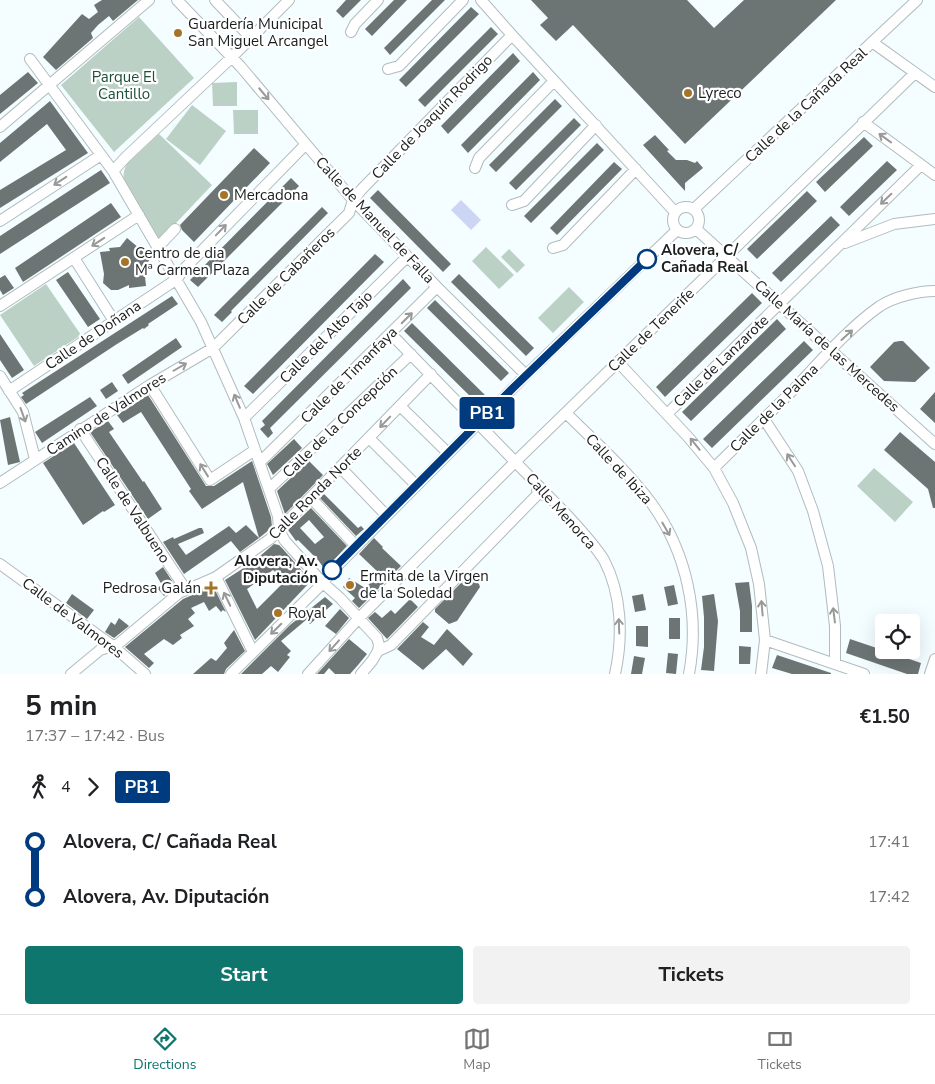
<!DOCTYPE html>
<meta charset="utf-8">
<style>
body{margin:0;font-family:"Nunito Sans",sans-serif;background:#f2f2f2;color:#202124;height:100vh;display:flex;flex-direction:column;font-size:19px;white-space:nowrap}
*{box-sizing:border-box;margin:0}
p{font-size:16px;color:#757577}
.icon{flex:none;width:28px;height:28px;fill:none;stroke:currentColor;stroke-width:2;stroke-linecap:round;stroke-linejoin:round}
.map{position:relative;height:674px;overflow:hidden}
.drawer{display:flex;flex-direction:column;background:#fff;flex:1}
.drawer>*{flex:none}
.badge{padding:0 10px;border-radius:4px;font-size:18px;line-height:32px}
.controls{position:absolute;left:875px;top:614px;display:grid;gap:10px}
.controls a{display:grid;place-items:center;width:45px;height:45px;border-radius:5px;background:#fff;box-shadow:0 5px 20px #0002;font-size:25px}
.map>.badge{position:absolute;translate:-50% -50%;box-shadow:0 0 0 2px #fff}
.legs{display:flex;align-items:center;gap:8px;height:55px;padding:0 25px;font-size:16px}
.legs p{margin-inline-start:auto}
.overview{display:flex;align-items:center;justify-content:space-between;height:85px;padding:0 25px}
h1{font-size:28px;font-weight:700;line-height:38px}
.button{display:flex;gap:10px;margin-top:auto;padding:10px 25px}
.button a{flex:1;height:58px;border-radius:5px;background:#0f766e;color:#fff;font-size:20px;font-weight:700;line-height:58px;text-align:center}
.button a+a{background:#f2f2f2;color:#202124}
ul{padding:0 25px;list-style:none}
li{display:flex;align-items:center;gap:18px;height:55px;font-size:19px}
li i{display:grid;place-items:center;width:8px;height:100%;margin:0 6px;background:currentColor}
li i::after{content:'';width:12px;height:12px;margin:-6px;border:4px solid;border-radius:50%;background:#fff}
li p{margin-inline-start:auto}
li:first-child i{background:linear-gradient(#0000 50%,currentColor 0)}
li:last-child i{background:linear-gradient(currentColor 50%,#0000 0)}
.tabs{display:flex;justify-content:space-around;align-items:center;height:70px;border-top:1px solid #e0e0e0;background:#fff;font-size:14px;color:#757577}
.tabs a{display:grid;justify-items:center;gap:2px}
.tabs .on{color:#0f766e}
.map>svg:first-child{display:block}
.green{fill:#bcd1c5}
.water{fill:#ccd5f3}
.building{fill:#6d7574;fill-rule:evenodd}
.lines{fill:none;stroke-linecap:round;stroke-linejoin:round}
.minor-casing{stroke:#b2bbbd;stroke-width:12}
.minor{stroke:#fff;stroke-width:10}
.oneway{stroke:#989999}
.line-1-casing{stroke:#fff;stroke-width:11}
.line-1{stroke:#003b80;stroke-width:8}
.poi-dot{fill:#a57429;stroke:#fff;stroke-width:2}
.stop-1-dot{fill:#fff;stroke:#003b80;stroke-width:2.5}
.labels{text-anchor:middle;stroke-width:4.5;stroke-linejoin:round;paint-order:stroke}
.poi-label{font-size:15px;fill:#191d1d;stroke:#fff;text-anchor:start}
.park-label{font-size:15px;fill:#1b5137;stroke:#fff}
.street-label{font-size:15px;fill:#191d1d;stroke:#fff}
.stop-label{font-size:15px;font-weight:bold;fill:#191d1d;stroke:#fff;text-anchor:start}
</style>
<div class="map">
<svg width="935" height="674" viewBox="0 0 935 674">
<rect width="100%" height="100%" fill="#f4fdff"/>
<path class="green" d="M139,17L194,78L114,152L61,85Z
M237,82V106H213L212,83Z
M192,105L226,131L200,165L166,139Z
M233,110H258V134H234Z
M159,134L212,185L160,240L126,185C122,178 123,169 128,163Z
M486,247L514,275L499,289L472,261Z
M509,249L525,265L517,273L501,257Z
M46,284L81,335L34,366L0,315Z
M569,287L584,302L553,333L538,318Z
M874,468L913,502L895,522L857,486Z"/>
<path class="water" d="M461,200L481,220L471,230L451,210Z"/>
<path class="building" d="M102,0H138L113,21L109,16L98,25L91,33L93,38L56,70L43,57L82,14L89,19L98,12L94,5Z
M346,0H361L343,18L336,11Z
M394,0H407L372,36L365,29Z
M432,0H445L390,55L384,48Z
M531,0H687L714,28L744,0H836L685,144L573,25L556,41L540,25L548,18Z
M471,7L479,14L406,87L399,80Z
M491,27L498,34L425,107L418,100Z
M513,53L520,61L448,134L441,126Z
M28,72L38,83L0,114V95Z
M533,72L540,80L468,153L461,145Z
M555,99L562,106L496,172L489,165Z
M50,101L88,153L0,208V190L66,150L47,124L0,162V143Z
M574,118L581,125L516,190L509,183Z
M655,135L669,150L667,151L676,160H687L695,163L697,161L703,168L685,183V191L643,145Z
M864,137L873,146L825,192L816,182Z
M597,143L604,150L531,223L524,216Z
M254,148L270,163L194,242L182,230L180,225Z
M887,161L897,170L849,216L840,207Z
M614,162L622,169L557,235L550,228Z
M101,170L110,183L0,254V236Z
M291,178L299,186L198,287L190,280Z
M378,190L451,264L443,272L370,198Z
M807,191L817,201L757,259L747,249Z
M111,203L121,217L23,282L15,268Z
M322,207L328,213L231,311L232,312L222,322L214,315Z
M831,216L840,225L781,282L772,273Z
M127,238L151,258L144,267L146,286L129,288V285L118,290H111L103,283L104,274L100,252L110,251L109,248L120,247Z
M375,254L384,262L253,394L244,386Z
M68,272L100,319L88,327L56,280Z
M459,274L534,348L526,356L451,282Z
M5,275L14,288L3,295L0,290V278Z
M403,279L411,288L270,428L273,433L268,438L260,429L265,425L262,421Z
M752,293L762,303L665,397L656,387Z
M172,296L178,304L148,324L149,325L144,329L143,328L117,344L26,404L21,397L24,395L22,393Z
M435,300L509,373L501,381L427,308Z
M777,319L786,329L691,421L682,412Z
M412,323L486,396L478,404L404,331Z
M0,334L24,370L12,378L0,360Z
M176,338L182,347L128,384L122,375Z
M804,341L813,350L712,448L703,439Z
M900,341H903L930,368L915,382L884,381L870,367L894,342Z
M112,382L118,391L106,399L100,390Z
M935,392V423L920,409Z
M148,395L206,486H214L252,461L271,517L272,527L269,530L259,538L243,482L202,509L189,491L191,489L141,412L123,423L117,415Z
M90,397L97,406L42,443L35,432Z
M10,417L20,462L8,465L0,420Z
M108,421L114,429L109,432L143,482L144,481L162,509L148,519L90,432Z
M900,432L935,462V508H933L928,489L884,450Z
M294,439L302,448L273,475L267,464Z
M74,443L115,505L104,512L103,511L83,525L43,463Z
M309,461L323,475L285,514L277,491Z
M324,494L358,528L361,526L364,529L356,536L320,498Z
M311,508L347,546L332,562L323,567L318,560L298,540L296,541L288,530ZM309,520L324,537L315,544L300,528Z
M246,525L259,538L240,552L231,541L184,574L163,542L173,537L174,539L199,528H202L204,533L178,544L186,555L229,526L236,533Z
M374,538L383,547L382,548L401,566L359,608L352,601L355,598L343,587L349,578L365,588L380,574L359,554Z
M274,544L279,545L282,548L311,581L255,640L225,580L253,562ZM273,570L285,581L257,609L247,589Z
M163,567L176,587L164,596L157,588L162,585L155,573Z
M468,576L479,584L480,587L457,621L449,624L435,612V609Z
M749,582L752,606V632H740V611L735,583Z
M674,585L678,604L668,606L664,587Z
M213,586L226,612L223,610L221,612L216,606L209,611L204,602L191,608L195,613L188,619L194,626L180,635L182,638L173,645L164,639L144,654L154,663L149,668L125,647L183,599Z
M72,594L94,610L87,619L66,603Z
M643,594L646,610L635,612L632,596Z
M714,594L718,621L714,671L701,670L704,647V617L702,596Z
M325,597L333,604L310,624L306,620L281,641L291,651L287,655L290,657L278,672L271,666L262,674H241L290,625Z
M410,599L418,607L387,639L368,618L375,612L382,618L391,610L395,614Z
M340,609L349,618L336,634L325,626Z
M119,618L129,626L114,638L105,632L111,622L115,625Z
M669,618H680V639H669Z
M423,622L429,627L421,637L434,645L447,629L473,654L463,666L446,649L423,670L397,649Z
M636,626H648V647L636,646Z
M234,630L245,651L226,669L224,674H193L211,658L216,661L227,648L224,643Z
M349,639L367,654L358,665L350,674H335L329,668L324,674H317Z
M850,639L921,663L918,674H907L846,653Z
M739,646L751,647L750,664H739Z
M668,653L678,654L676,674L666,673Z
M777,655L831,673V674H792L772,668Z
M634,656L645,658L642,674H631Z"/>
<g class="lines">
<g class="minor-casing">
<path id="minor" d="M177,0L241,67L353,200L437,287L526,375
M215,0L251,38
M481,0L512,35L675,212
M351,32L355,24L378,0
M872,42L935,87
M30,59L113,171L201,322L244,418L278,516L279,530L285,541L323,583L340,598L377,638L379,645L378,651
M388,69L399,66L463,0
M863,122L935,175
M0,127L149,0
M475,168L479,158L554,81
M113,171L126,157L232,57L289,0
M512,205L524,201L596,125
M673 220a13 13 0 1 1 26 0a13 13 0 1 1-26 0Z
M694,209L917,0
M0,221L101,155
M696,229L935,444
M845,243L894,224L935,219
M158,247L175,229
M553,248L563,245L636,169
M74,258L114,321
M0,306L139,215
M391,334L567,515C580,529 594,544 604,560C622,594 623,638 615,674
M618,362L689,438L714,468L733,503L751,548L759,584L765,640L761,674
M0,376L23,412L35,459
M150,385L210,480L255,450
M9,391L177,279L183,270L306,144
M400,406L448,453
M566,413C595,442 628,471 652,504C687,553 700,615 689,674
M667,414L921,165
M244,418L407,257
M764,419L798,471L813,511L828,566L835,626V664
M80,429L186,590
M369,438L416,485
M260,462L437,287
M340,467L386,515
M714,468C742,440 770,413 798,385C823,358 850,327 880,306C894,297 918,291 935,291
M0,483L150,385L213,348L349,213L353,200L362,189L512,35
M269,489L411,354
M311,498L356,546
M0,564L113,646L145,674
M216,577L253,652
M765,640L864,674
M71,674L100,650L118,644L179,593L216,577L270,539L431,374
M231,674L323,583L332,571L526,375L677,230
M308,674L359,618L516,461L915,73
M361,674L372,661L378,651L391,645L539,493L537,490L543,495
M930,674L935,659"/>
</g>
<use href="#minor" class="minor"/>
</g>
<defs><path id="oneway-shaft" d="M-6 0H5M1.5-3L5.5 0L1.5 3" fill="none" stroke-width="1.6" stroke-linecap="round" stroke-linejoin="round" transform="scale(1.25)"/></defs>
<g class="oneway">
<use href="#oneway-shaft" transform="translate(264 94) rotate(50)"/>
<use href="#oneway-shaft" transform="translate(885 138) rotate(-144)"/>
<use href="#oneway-shaft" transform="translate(60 181) rotate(147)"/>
<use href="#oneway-shaft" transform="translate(886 199) rotate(136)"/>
<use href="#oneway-shaft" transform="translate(221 230) rotate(-46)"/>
<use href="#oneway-shaft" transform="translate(98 242) rotate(147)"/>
<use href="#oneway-shaft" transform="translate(407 318) rotate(-45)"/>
<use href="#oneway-shaft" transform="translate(847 335) rotate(-42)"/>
<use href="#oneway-shaft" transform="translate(180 367) rotate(-30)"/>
<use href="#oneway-shaft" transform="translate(237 401) rotate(-113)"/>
<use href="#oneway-shaft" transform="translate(23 415) rotate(70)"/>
<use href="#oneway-shaft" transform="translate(385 422) rotate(134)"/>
<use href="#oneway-shaft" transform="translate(695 444) rotate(-129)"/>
<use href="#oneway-shaft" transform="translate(791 460) rotate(-123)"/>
<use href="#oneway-shaft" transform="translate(204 470) rotate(-122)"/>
<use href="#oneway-shaft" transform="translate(666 529) rotate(60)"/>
<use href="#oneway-shaft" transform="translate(227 599) rotate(-116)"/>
<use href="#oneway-shaft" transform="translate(762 608) rotate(-95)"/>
<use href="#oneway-shaft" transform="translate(834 615) rotate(-97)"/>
<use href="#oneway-shaft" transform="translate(619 626) rotate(-92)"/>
<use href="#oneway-shaft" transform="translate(276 629) rotate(135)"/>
<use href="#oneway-shaft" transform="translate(334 646) rotate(132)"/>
</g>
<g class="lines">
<g class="line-1-casing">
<path id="line-1" d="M332,570L514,387L647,259"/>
</g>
<use href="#line-1" class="line-1"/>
</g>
<g class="poi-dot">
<circle cx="178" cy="33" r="5"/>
<circle cx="688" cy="93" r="5"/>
<circle cx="224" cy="195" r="5"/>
<circle cx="125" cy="262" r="5"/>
<circle cx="350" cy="585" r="5"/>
<path d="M208.5 580.5h5v5h5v5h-5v5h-5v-5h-5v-5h5z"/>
<circle cx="278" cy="613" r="5"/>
</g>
<g class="stop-1-dot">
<circle cx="647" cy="259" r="9"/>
<circle cx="332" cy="570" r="9"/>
</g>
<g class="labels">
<g class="poi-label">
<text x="188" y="29">Guardería Municipal<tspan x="188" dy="17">San Miguel Arcangel</tspan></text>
<text x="698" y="98">Lyreco</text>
<text x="234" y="200">Mercadona</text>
<text x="135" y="258">Centro de dia<tspan x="135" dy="17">Mª Carmen Plaza</tspan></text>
<text x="360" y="581">Ermita de la Virgen<tspan x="360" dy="17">de la Soledad</tspan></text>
<text x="201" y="593" text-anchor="end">Pedrosa Galán</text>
<text x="288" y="618">Royal</text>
</g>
<g class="park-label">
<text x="124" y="82">Parque El<tspan x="124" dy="17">Cantillo</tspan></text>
</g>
<g class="street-label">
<text transform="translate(806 105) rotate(-43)" y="5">Calle de la Cañada Real</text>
<text transform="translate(432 117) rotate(-46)" y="5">Calle de Joaquín Rodrigo</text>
<text transform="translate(375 220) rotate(47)" y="5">Calle de Manuel de Falla</text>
<text transform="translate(286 276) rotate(-45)" y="5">Calle de Cabañeros</text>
<text transform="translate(651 330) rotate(-44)" y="5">Calle de Tenerife</text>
<text transform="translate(93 335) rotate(-34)" y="5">Calle de Doñana</text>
<text transform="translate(326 337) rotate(-45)" y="5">Calle del Alto Tajo</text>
<text transform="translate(827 346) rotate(42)" y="5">Calle María de las Mercedes</text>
<text transform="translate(721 361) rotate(-44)" y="5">Calle de Lanzarote</text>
<text transform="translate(349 375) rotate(-45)" y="5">Calle de Timanfaya</text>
<text transform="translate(774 408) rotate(-45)" y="5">Calle de la Palma</text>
<text transform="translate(106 414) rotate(-33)" y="5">Camino de Valmores</text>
<text transform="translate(340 422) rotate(-44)" y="5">Calle de la Concepción</text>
<text transform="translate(619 469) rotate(47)" y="5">Calle de Ibiza</text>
<text transform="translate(315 493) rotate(-45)" y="5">Calle Ronda Norte</text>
<text transform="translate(133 510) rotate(57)" y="5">Calle de Valbueno</text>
<text transform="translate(561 511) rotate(48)" y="5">Calle Menorca</text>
<text transform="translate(73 618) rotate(37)" y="5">Calle de Valmores</text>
</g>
<g class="stop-label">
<text x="661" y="255">Alovera, C/<tspan x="661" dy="17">Cañada Real</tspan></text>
<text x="318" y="566" text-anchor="end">Alovera, Av.<tspan x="318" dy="17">Diputación</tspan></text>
</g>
</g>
</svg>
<div class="controls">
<a><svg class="icon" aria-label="locate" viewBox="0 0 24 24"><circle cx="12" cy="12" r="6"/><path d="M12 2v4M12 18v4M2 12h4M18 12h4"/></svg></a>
</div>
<b class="badge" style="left:487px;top:413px;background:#003b80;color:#fff">PB1</b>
</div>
<section class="drawer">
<div class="overview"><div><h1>5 min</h1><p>17:37 – 17:42 · Bus</p></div><b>€1.50</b></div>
<div class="legs"><svg class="icon" aria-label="walk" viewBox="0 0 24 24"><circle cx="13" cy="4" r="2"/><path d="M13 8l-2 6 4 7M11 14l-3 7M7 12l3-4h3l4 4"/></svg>4<svg class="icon" aria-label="forward" viewBox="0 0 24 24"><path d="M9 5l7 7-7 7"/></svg><b class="badge" style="background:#003b80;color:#fff">PB1</b></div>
<ul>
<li><i style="color:#003b80"></i><b>Alovera, C/ Cañada Real</b><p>17:41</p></li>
<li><i style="color:#003b80"></i><b>Alovera, Av. Diputación</b><p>17:42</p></li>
</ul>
<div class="button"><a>Start</a><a>Tickets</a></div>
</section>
<nav class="tabs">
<a class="on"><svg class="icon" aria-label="directions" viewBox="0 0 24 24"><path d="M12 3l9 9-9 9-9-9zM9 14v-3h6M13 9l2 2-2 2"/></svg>Directions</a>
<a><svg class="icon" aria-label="map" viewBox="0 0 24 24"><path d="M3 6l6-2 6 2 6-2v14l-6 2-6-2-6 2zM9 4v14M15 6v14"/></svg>Map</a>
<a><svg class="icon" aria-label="tickets" viewBox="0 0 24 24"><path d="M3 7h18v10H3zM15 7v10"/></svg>Tickets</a>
</nav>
